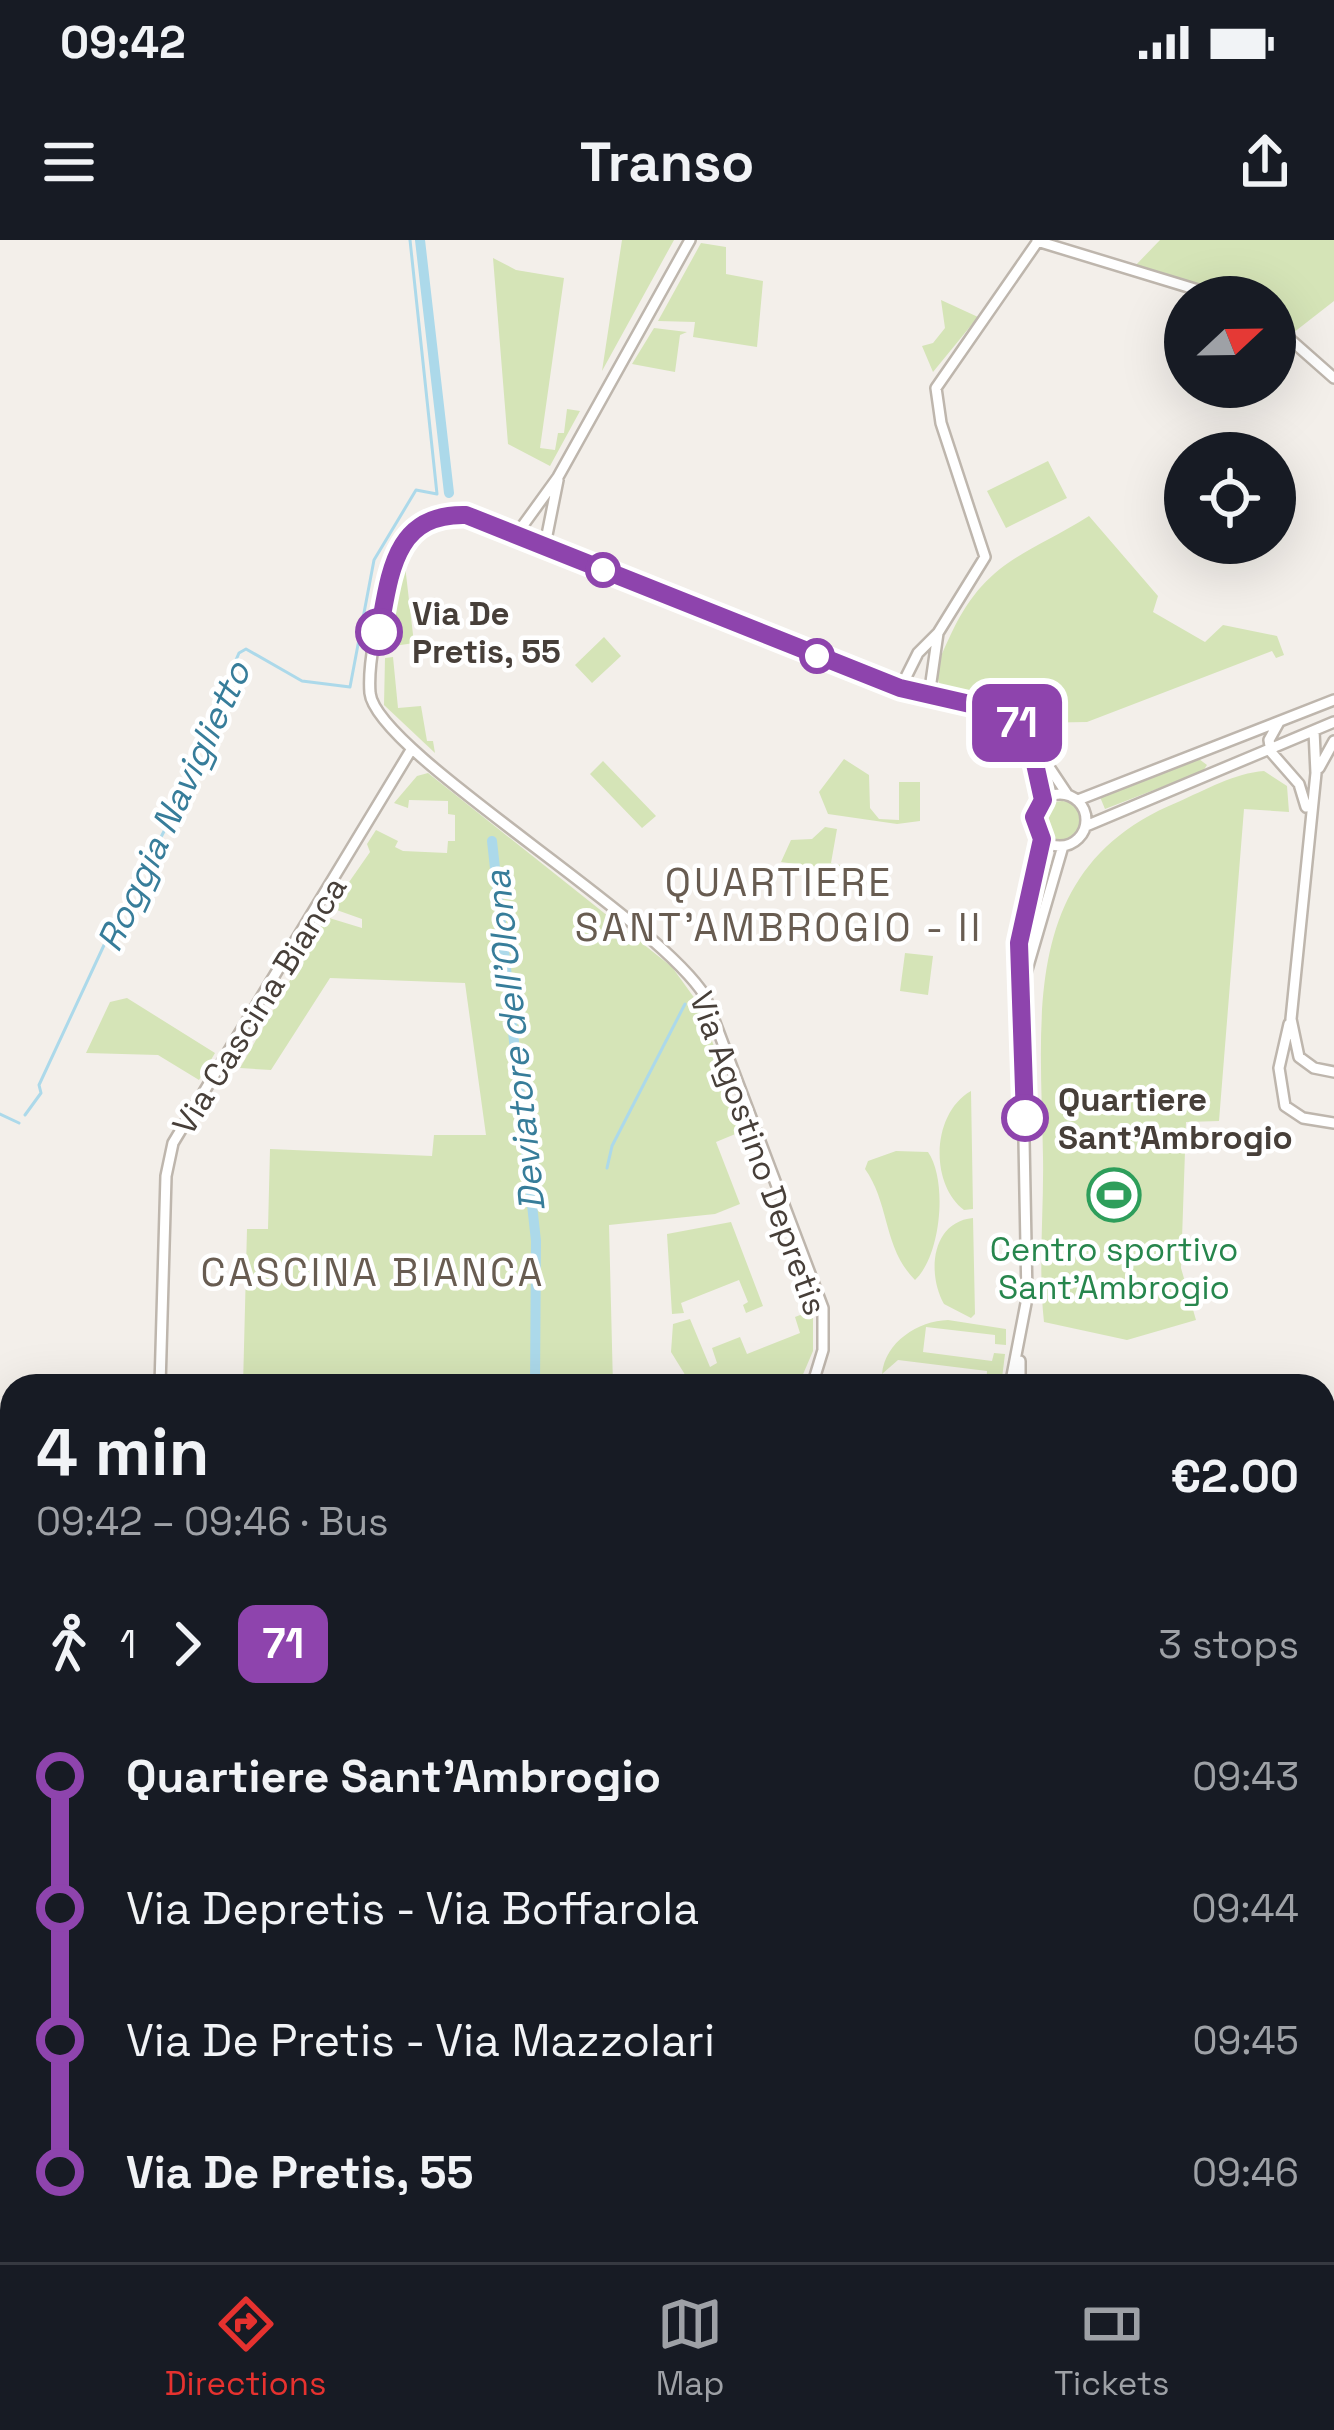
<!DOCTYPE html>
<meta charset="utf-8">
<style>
body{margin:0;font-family:"Space Grotesk",sans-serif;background:#20242c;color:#f1f3f6;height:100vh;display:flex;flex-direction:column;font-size:45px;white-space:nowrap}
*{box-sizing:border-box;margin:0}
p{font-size:39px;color:#9ea1a6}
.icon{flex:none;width:66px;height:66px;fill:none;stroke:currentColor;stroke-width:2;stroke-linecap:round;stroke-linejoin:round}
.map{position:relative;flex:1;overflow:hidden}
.details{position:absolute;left:0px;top:1134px;width:1335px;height:888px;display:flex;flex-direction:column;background:#171b24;border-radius:36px 36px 0 0;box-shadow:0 12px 48px #0002}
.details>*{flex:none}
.badge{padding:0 24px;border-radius:18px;font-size:42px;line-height:78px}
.needle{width:78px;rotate:68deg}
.buttons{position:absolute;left:1164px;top:36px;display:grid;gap:24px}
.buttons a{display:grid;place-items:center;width:132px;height:132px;border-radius:50%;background:#171b24;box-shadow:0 12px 48px #0002;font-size:60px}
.map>.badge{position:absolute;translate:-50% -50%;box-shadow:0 0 0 6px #fff}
.legs{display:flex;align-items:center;gap:18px;height:132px;padding:0 36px;font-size:39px}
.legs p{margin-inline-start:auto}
.headline{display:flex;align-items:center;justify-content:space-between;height:204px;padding:0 36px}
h1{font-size:66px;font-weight:700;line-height:90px}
ul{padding:0 36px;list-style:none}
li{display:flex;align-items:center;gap:42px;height:132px;font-size:45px}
li i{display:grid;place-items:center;width:18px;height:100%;margin:0 15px;background:currentColor}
li i::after{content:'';width:30px;height:30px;margin:-15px;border:9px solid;border-radius:50%;background:#171b24}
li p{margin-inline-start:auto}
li:first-child i{background:linear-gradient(#0000 50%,currentColor 0)}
li:last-child i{background:linear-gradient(currentColor 50%,#0000 0)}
.status{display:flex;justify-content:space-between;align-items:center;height:84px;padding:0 60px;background:#171b24;direction:ltr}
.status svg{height:33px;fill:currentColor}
header{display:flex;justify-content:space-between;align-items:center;height:156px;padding:0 36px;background:#171b24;font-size:54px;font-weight:700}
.tab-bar{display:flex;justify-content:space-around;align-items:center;height:168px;border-top:3px solid #363941;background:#171b24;font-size:33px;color:#9ea1a6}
.tab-bar a{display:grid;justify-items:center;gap:6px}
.tab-bar .on{color:#e6322f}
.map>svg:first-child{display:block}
.green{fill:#d5e4b7}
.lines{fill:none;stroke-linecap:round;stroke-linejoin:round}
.stream{stroke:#acd9ea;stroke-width:3}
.canal{stroke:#acd9ea;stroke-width:10}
.street-casing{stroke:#beb6ad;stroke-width:14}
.secondary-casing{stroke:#cfbb9e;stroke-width:18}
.highway-casing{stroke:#cf8c48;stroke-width:22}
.street{stroke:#fff;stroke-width:9}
.secondary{stroke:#fae9ce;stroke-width:14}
.highway{stroke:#f0b978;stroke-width:18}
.rail{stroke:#989898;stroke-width:3;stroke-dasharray:15 15;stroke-linecap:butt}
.line-1-casing{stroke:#fff;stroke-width:27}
.line-1{stroke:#8e44ad;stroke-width:18}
.stop-1-dot{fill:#fff;stroke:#8e44ad;stroke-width:6}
.labels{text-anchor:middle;stroke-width:9;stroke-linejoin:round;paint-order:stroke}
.stop-label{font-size:33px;font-weight:bold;fill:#473f39;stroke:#fff;text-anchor:start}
.street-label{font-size:33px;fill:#473f39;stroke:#fff}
.leisure-label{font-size:33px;fill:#27864d;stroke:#fff}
.water-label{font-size:36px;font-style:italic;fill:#377d9a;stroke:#fff}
.quarter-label{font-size:39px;letter-spacing:3px;fill:#685c51;stroke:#fff}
</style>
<div class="status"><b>09:42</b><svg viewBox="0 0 49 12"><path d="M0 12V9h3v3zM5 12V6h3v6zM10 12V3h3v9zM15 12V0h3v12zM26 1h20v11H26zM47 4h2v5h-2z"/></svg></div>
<header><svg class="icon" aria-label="menu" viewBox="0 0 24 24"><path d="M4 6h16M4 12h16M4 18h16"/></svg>Transo<svg class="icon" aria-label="share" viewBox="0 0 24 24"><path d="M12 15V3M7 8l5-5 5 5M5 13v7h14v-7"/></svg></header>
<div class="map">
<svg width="1334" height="2022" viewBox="0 0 1334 2022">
<rect width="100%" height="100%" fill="#f3efea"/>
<path class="green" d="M622,0H674L602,131Z
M1160,0H1334V61L1293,93L1275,78V57C1227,57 1185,40 1133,28Z
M701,3L726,7V34L763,41L757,107L693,97L695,82L658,81Z
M493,18L516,30L564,38L540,208L555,210L558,193H564L567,169L580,171L550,226L508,204Z
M941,60L978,77L933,132L922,106L933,103L945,88Z
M654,88L687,92L680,95L675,132L632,124Z
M1048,221L1067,258L1006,288L987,251Z
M1089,276L1158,356L1153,372L1205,402L1223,385L1277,396L1284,415L1276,418L1272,411L1087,482L1029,483L1000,459L940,447C933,427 943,412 951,394C986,320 1025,316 1089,276Z
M404,317L414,403L387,407Z
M604,397L621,416L592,443L575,425Z
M393,417L398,468L421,466L427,501H433L435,513L384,465L385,418Z
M844,519L869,535L870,568L879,579L899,580V542H920V581L897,584L828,574L819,552Z
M1199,519L1207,525L1203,531L1105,569L1100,557Z
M603,521L656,576L642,588L590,534Z
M1264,531L1287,546L1289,572L1244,569L1219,881L1186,882L1181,1028L1196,1080L1127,1100L1044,1082C1038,1029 1044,970 1043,917C1041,775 1019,627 1178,562C1205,550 1235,533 1264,531Z
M428,533L672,727L698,763L745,890L716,902L740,964L715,974L609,985L613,1146H243L247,989H268L270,909L432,916L434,895H486L465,743L330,738L271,830L240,828L326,677L362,688V679L331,668L370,612L367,604L376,590L398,601L395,607L403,611L447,613L448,601H455V575L448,574V561L409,560L408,568L394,563L417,536Z
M1042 581a20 20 0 1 1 40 0a20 20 0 1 1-40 0Z
M825,587L837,589L831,623L840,625L839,630L781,622L791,600L812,599Z
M905,713L933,716L928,755L900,751Z
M127,758L215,813L199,840L158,815L86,813L110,762Z
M971,851L973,969L964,970C929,943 932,873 971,851Z
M896,911L928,912C948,941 941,1016 915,1040C883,1008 890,964 865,929L868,921Z
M973,978L975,1074L971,1078L944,1064C927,1034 931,982 973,978Z
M731,982L763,1066L746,1073L743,1065L748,1062L739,1040L681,1063L684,1073L672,1074L667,994Z
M813,1070V1111L798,1146H692L671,1112L673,1084L690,1079L710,1127L717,1123L712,1108L740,1097L747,1114L800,1093L795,1077Z
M948,1080L1006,1089V1105L995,1104V1095L926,1087L923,1112L992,1121L994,1113L1005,1114L1001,1146H986L987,1131L898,1120L882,1134C885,1102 918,1081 948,1080Z
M1323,1406H1334V1608L1323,1602Z
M12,1769L6,1871L0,1872V1774Z
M1181,2010H1287L1293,2022H1148Z"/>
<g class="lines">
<path class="stream" d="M0,874L19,883
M25,875L41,853L39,845L105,703L198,527L194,517L239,413L246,409L302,441L350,447L374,320L416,250L437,254L410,0
M607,928L612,906L685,764
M0,1392L12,1391
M0,1813L12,1810
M0,1951L12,1949"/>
<path class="canal" d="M420,0L449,253
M492,601L536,1001L535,1146
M1323,1915L1334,1902
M528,2018L542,2010
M1072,2022L1088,2016"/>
<g class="street-casing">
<path id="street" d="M1037,1L1221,57
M1275,86L1334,138
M516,295L558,237L690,0
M545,305L558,240
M900,449L918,413L938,393
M929,456L938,393L985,317L941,183L936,148L1038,1
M1314,491L1316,533L1291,779L1299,817L1314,828L1334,832
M1031,506L1043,560
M1271,512L1299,544L1306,567
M1271,512L1269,500L1279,482
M1319,528L1334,501
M1034 580a26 26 0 1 1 52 0a26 26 0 1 1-52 0Z
M1078,560L1334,460
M1086,586L1334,482
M1026,733L1063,606
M1289,784L1279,828L1285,866L1303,878L1334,883
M1020,1121V1146
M160,1146L166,936L173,903L411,510
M812,1146L823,1110V1068L705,756C655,676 376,512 370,453C367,414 383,364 392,327C401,289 428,273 466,275L900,449L1005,472L1023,488L1067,554
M1010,1146L1027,1058L1020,689L1042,599
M1323,1240L1334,1237
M1323,1249L1334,1247
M1323,1340L1334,1336
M0,1367H12
M1323,1674L1334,1675
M1323,1941L1334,1932
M1302,2010L1304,2022
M1132,2022L1158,2010"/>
</g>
<g class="secondary-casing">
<path id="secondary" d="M431,2010L450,2022
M1108,2010L1109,2022
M395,2022L413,2010
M990,2022L1019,2010
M1035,2022V2010"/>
</g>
<g class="highway-casing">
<path id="highway" d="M0,1609L12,1611
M0,1642L12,1643
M0,1669L12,1668
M1323,1749L1334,1753
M1323,1775L1334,1779"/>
</g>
<use href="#street" class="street"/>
<use href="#secondary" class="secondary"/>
<use href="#highway" class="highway"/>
<path class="rail" d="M0,1767L12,1762
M1323,1839L1334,1844"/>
</g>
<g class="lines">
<g class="line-1-casing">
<path id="line-1" d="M379,392C390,335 393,273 466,275L900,448L1005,472L1030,501L1043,560L1034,577L1042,599L1019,703L1025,878"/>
</g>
<use href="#line-1" class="line-1"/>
</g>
<defs>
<g id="stadium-ring" transform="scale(2.7)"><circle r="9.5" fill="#fff" stroke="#2e9e5b" stroke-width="1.5"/><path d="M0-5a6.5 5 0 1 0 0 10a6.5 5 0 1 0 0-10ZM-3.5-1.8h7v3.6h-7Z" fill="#2e9e5b"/></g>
</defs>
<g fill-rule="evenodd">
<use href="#stadium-ring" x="1114" y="955"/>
</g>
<g class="stop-1-dot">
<circle cx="603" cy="330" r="15"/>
<circle cx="379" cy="392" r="21"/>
<circle cx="817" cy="416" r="15"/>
<circle cx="1025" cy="878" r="21"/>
</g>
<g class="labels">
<g class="stop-label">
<text x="412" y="385">Via De<tspan x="412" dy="38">Pretis, 55</tspan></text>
<text x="1058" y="871">Quartiere<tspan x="1058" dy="38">Sant'Ambrogio</tspan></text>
</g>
<g class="street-label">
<text transform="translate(259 765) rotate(-58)" y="12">Via Cascina Bianca</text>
<text transform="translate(759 913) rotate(70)" y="12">Via Agostino Depretis</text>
</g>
<g class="leisure-label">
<text x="1114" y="1021">Centro sportivo<tspan x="1114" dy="38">Sant'Ambrogio</tspan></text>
</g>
<g class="water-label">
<text transform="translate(173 566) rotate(-65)" y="13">Roggia Naviglietto</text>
<text transform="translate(514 801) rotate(-96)" y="13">Deviatore dell'Olona</text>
</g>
<g class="quarter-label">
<text x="779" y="656">QUARTIERE<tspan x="779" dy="45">SANT'AMBROGIO - II</tspan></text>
<text x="373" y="1046">CASCINA BIANCA</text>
</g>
</g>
</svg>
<div class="buttons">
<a><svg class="needle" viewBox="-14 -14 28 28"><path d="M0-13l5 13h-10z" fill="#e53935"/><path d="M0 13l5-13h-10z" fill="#9ea1a6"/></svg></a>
<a><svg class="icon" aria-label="locate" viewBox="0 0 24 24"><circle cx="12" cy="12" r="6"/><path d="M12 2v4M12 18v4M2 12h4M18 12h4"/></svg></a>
</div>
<b class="badge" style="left:1017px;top:483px;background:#8e44ad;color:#fff">71</b>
<section class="details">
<div class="headline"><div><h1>4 min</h1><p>09:42 – 09:46 · Bus</p></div><b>€2.00</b></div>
<div class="legs"><svg class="icon" aria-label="walk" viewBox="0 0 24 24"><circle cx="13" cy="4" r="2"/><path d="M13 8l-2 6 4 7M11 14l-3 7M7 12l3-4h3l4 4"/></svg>1<svg class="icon" aria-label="forward" viewBox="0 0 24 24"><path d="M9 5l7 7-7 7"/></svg><b class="badge" style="background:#8e44ad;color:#fff">71</b><p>3 stops</p></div>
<ul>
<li><i style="color:#8e44ad"></i><b>Quartiere Sant'Ambrogio</b><p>09:43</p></li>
<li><i style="color:#8e44ad"></i><span>Via Depretis - Via Boffarola</span><p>09:44</p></li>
<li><i style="color:#8e44ad"></i><span>Via De Pretis - Via Mazzolari</span><p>09:45</p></li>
<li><i style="color:#8e44ad"></i><b>Via De Pretis, 55</b><p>09:46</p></li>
</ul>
</section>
</div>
<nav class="tab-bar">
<a class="on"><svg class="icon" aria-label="directions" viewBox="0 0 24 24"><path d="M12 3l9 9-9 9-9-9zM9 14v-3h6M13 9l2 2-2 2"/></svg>Directions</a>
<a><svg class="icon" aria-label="map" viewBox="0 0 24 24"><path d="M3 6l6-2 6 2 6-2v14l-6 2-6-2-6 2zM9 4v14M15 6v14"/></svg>Map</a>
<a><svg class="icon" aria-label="tickets" viewBox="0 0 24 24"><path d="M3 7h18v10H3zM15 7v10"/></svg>Tickets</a>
</nav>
